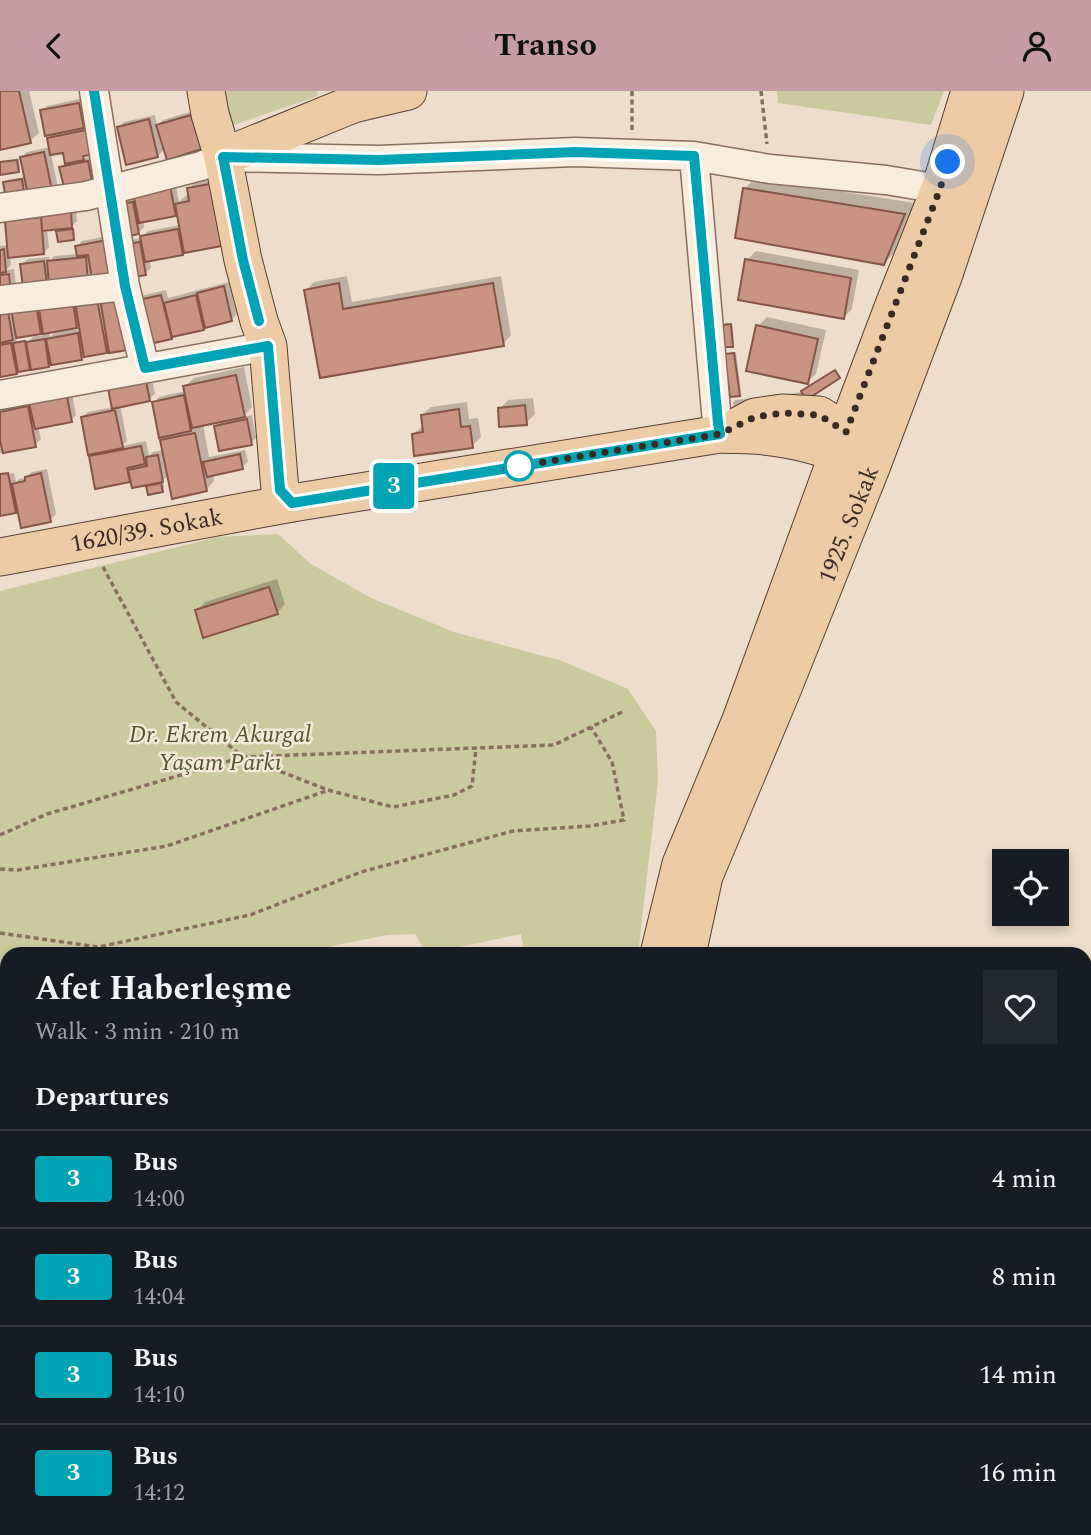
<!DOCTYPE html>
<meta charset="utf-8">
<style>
body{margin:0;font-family:Spectral,serif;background:#242831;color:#f1f3f6;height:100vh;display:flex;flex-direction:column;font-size:26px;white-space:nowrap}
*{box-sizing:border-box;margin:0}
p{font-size:23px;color:#9ea1a6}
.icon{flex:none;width:38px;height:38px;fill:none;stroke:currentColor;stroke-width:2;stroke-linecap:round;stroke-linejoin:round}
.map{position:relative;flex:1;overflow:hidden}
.drawer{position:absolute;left:0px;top:856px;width:1092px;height:590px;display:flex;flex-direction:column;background:#171b24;border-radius:21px 21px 0 0;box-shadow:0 4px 10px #0003}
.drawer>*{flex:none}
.badge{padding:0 14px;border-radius:5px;font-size:24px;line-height:46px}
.controls{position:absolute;left:992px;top:758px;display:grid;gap:14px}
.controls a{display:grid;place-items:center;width:77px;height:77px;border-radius:0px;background:#171b24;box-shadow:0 4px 10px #0003;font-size:35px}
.you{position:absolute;width:35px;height:35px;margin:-18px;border:5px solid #fff;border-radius:50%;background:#1a73e8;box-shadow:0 0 0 10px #1a73e833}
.map>.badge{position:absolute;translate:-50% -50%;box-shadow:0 0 0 4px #fff}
h2{padding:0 35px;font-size:26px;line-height:63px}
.round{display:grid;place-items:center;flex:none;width:74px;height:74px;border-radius:0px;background:#242831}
.head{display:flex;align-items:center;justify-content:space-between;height:119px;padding:0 35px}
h1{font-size:33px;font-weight:700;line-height:52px}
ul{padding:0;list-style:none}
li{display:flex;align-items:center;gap:21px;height:98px;padding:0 35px;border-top:2px solid #363941}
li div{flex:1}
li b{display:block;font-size:26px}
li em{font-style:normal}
li .badge{min-width:77px;font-weight:700;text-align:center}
header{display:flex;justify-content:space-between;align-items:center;height:91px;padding:0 35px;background:#c89ca5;color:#111;font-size:32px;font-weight:700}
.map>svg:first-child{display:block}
.green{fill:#cbc99e}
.shadow{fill:#0003;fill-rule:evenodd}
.building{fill:#c99482;stroke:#875546;stroke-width:2}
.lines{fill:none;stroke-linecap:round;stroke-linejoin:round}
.minor-casing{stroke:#896e5f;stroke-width:31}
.major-casing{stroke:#583e33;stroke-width:39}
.path{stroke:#896e5f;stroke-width:3.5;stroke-dasharray:5 3.5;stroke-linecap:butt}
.minor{stroke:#f8ecdd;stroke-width:28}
.major{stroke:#edcba5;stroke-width:37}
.line-casing{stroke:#fff;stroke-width:16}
.line{stroke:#00a3b4;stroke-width:10}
.walk{stroke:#3b2a22;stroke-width:7;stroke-dasharray:0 12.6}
.stop-dot{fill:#fff;stroke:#00a3b4;stroke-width:3.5}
.labels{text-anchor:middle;stroke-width:5;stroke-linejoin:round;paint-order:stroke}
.street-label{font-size:24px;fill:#3b2a22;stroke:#f5e8d9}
.park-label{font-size:24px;font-style:italic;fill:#525629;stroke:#f5e8d9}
</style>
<header><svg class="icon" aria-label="back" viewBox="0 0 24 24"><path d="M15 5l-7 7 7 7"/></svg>Transo<svg class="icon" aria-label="person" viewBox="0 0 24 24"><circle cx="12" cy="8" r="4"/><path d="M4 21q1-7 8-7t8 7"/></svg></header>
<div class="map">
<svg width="1091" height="1444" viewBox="0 0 1091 1444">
<rect width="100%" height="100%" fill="#edddca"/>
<path class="green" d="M224,0H317L318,5L231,35Z
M777,0H944L931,34L778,12Z
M278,443L311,473L371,507L454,541L562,570L628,598L656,640L658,690L638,863H525L521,843L427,863L415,843L387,844L292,863H7V893L0,894V500L218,446Z"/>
<path class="shadow" d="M0,0H29L39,42L30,50L0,57Z
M84,7L89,30L82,37L91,35L88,62L83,68L93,65L97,82L92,88L65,94L61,76L67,71L64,60L51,63L58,97L28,94L23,99L5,91L7,89L26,86L22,68H19L20,78L18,80L0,79L1,70L21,67L27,61L50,56L49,48L55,41L42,20L47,15Z
M196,19L206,51L165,58L157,65L119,36L124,31L155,24L157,35L163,29Z
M218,85L185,160L182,162L149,168L151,177L145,182L129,149L142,147L148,140L180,134L178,120L175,123L143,129L144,136L139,141L121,110L136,107L175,90L179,111L185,105L190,104L189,98L197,89Z
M756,87L915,112L895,161L884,172L744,98Z
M76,115L77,130L69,138L74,137L75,145L73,147L58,141L63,136L47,138L49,156L44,162L10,165L11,174L6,179L14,178L16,195L0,201V155L9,154L7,130Z
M112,144L119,183L87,189L46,192L22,173L28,168L49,166L50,170L54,165L78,163L77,155L82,150Z
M756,160L859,179L852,218L843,227L747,169Z
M347,185L352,211L501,185L511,244L503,253L321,285L306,199L314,191Z
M229,191L237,223L231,229L146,252L141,205L166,199L168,207Z
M102,203L110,256L106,260L85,264L82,267L52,270L49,274L32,275L29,278L0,284V213ZM80,232L81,238L73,239ZM44,238L45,244L37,245ZM58,239L50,246L49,240ZM37,242L27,252L26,249L17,251L16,246Z
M767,226L826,239L816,283L807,291L758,235Z
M726,232H732L734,252L732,254L724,235Z
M736,261L741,301L739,303L725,264L728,262Z
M149,275L155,303L149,308L120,314L127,350L122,355L146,350L149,365L153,361L164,359L162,350L169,343L154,311L159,306L186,300L185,295L194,287L244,276L252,316L243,326L252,324L256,347L251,352L216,336L223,329L203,333L209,366L245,359L248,371L242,376L213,383L214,390L206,399L169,383L163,389L164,397L162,399L148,396L153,391L132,389L97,396L91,366L96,360L82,326L88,321L114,316Z
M70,292L76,324L71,329L38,336L41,348L35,354L4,360L0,363V319Z
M803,301L804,308L779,306L781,304Z
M767,306L734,318L733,312L735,309Z
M533,307L535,323L526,332L500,318L508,309Z
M467,311L469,328L478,327L481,346L472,355L413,343L424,334L422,324L431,316Z
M47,378L56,423L50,429L19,417L15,420L0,423V385L14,382L16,391L19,388L27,386L32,381Z
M277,488L285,513L277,522L197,520L205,511Z"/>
<path class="building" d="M0,0H19L31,52L0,59Z
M79,12L84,37L45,45L40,19Z
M191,24L202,58L167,69L156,34Z
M149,28L158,66L126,74L117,36Z
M86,39L91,64L83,65L84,69L65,73L63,62L50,64L47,47Z
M44,61L53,104L29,109L20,66Z
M17,69L19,81L0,84V71Z
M88,70L92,90L64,96L59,76Z
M22,88L24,101L5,103L3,91Z
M210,93L222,155L184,162L175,113L189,110L187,97Z
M170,95L176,125L139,132L133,102Z
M743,97L905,123L884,174L735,147Z
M133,111L139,143L119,147L113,114Z
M71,120L72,137L42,140L41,123Z
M41,126L44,163L8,167L5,130Z
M73,138L74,149L58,151L56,140Z
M178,138L183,164L145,171L140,145Z
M107,149L114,190L93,194L88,164L77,165L75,155Z
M140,151L146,184L128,187L122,154Z
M4,158L6,181L0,182V159Z
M86,166L88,191L49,194L47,170Z
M745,168L851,187L844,228L738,209Z
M44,170L47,194L23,196L20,173Z
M9,183L11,202L0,203V184Z
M339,192L343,218L493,192L504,255L320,287L304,199Z
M224,195L232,230L205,237L197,202Z
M124,203L134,258L109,262L100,207Z
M161,204L172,248L145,254L134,210Z
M196,204L204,239L172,246L164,212Z
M72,206L77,237L43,243L38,212Z
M97,208L107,262L84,266L75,211Z
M36,213L41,243L16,247L11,217Z
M7,215L13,249L0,252V217Z
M731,233L733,256H724L722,234Z
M756,234L818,248L808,293L746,280Z
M78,242L82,269L51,274L46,248Z
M45,248L49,276L31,279L26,251Z
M25,250L30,279L18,281L13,252Z
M11,252L17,283L0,286V254Z
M734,262L740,305L730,306L724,263Z
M835,279L840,287L806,309L801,300Z
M144,280L150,310L112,318L106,287Z
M236,284L245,326L192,337L183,295Z
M65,296L72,331L35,338L27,304Z
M184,304L191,340L159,347L152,311Z
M525,314L527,334L499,336L498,317Z
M28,315L36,356L3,362L0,350V321Z
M459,318L461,336L470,335L473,357L414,365L412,343L423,341L421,324Z
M115,319L123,357L88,364L81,326Z
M247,328L252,354L219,360L214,335Z
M195,342L207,400L172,408L160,349Z
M141,355L145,373L127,377L130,391L95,398L89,365Z
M240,363L243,378L207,386L203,371Z
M158,364L163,391L132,397L128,379L147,375L146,366Z
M8,382L16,422L0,425V383Z
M41,382L51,431L21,437L12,393L25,390V386Z
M161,392L163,401L148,404L146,395Z
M269,496L278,523L203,547L195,519Z"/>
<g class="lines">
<g class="minor-casing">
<path id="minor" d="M94,0L125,195L145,277
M694,65L717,332L720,343
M0,117L86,105L201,75L223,66L379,69L575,61L694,65L770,78L886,89L940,98
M0,209L125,195
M0,304L268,255"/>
</g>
<g class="major-casing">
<g id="major">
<path d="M206,0L210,23L223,66L243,169L259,230L268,255L280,399L292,412"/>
<path d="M223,66L353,13L408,0"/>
<path d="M740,334L755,326L782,322L819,324L846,341L861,361"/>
<path id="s1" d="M0,466L292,412L720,343C734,344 749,343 764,345C796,348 830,358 860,370"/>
<path d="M659,863L681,773L741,629L846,341L894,214L940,98L970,0"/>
<path id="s2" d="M687,863L704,785L782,599L872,374L944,183L1005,0"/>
<path d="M574,1444L575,1438"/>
</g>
</g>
<path class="path" d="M632,0V40
M761,0L767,53
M103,476L176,611L243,666L328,699L393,716L454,704L472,695L476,657
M0,744L47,723L243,666L554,654L622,621
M0,778L18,779L167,755L326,700
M0,842L98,856L250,824L361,781L513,740L590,735L624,729L612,671L591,636"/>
<use href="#minor" class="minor"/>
<use href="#major" class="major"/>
</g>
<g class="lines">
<g class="line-casing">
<path id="line" d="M94,0L125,195L145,277L268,255L280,399L292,412L720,343L718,332L694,65L575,61L379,69L223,66L243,169L259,230"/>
</g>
<use href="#line" class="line"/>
<path class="walk" d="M519,375L506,377L720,343L755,326L782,322L819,324L846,341L940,98L948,71"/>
</g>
<circle class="stop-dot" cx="519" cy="375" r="14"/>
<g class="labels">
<g class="street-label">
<text dy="8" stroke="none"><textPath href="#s2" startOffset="460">1925. Sokak</textPath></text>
<text dy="8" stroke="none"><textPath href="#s1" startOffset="149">1620/39. Sokak</textPath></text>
</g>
<g class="park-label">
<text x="220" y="651">Dr. Ekrem Akurgal<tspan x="220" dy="28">Yaşam Parkı</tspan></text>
</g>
</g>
</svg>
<div class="controls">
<a><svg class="icon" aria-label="locate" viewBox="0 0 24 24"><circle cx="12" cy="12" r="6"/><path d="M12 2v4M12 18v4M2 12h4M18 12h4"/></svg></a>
</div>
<div class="you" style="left:948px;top:71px"></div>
<b class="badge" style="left:394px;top:395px;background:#00a3b4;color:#fff">3</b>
<section class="drawer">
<div class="head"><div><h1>Afet Haberleşme</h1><p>Walk · 3 min · 210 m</p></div><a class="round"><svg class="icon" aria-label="heart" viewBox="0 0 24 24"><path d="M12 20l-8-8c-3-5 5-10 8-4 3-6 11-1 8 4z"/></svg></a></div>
<h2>Departures</h2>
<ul>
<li><span class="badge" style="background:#00a3b4;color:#fff">3</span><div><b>Bus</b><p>14:00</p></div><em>4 min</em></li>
<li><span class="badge" style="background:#00a3b4;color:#fff">3</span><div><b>Bus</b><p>14:04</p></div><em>8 min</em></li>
<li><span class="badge" style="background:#00a3b4;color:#fff">3</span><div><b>Bus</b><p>14:10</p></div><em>14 min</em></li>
<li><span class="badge" style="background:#00a3b4;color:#fff">3</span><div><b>Bus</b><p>14:12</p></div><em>16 min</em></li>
</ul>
</section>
</div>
